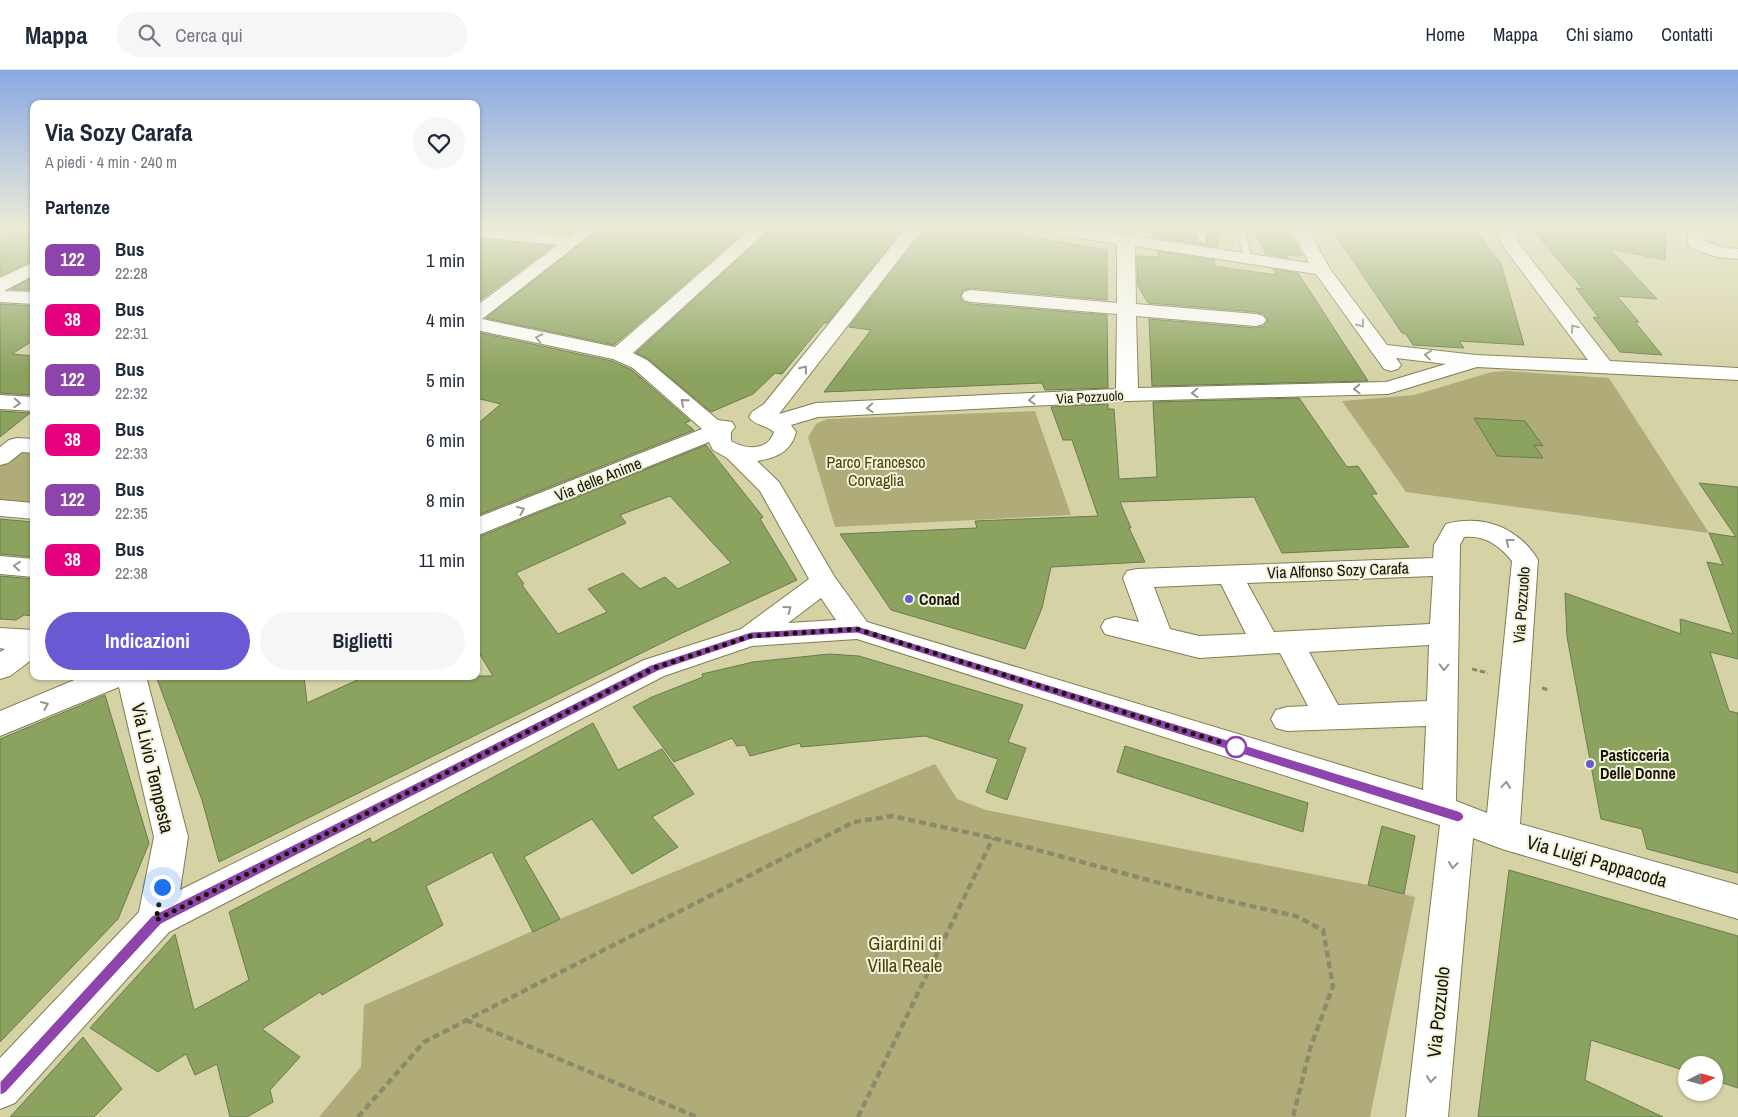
<!DOCTYPE html>
<html lang="it">
<meta charset="utf-8">
<style>
body{margin:0;font-family:"Archivo Narrow",sans-serif;background:#f6f6f7;color:#1f2937;height:100vh;display:flex;flex-direction:column;font-size:19px;white-space:nowrap}
*{box-sizing:border-box;margin:0}
p{font-size:16px;color:#747a83}
.icon{flex:none;width:28px;height:28px;fill:none;stroke:currentColor;stroke-width:2;stroke-linecap:round;stroke-linejoin:round}
.map{position:relative;flex:1;overflow:hidden}
.panel{position:absolute;left:30px;top:30px;width:450px;height:580px;display:flex;flex-direction:column;background:#fff;border-radius:10px;box-shadow:0 1px 4px #0004}
.panel>*{flex:none}
.badge{padding:0 10px;border-radius:8px;font-size:18px;line-height:32px}
.needle{width:32px;rotate:84deg}
.fabs{position:absolute;left:1678px;top:986px;display:grid;gap:10px}
.fabs a{display:grid;place-items:center;width:45px;height:45px;border-radius:50%;background:#fff;box-shadow:0 1px 4px #0004;font-size:25px}
.you{position:absolute;width:25px;height:25px;margin:-12px;border:4px solid #fff;border-radius:50%;background:#1a73e8;box-shadow:0 0 0 8px #1a73e833}
.map>.badge{position:absolute;translate:-50% -50%;box-shadow:0 0 0 2px #fff}
h2{padding:0 15px;font-size:19px;line-height:45px}
.round{display:grid;place-items:center;flex:none;width:52px;height:52px;border-radius:26px;background:#f6f6f7}
.head{display:flex;align-items:center;justify-content:space-between;height:85px;padding:0 15px}
h1{font-size:24px;font-weight:700;line-height:38px}
.primary-button{display:flex;gap:10px;margin-top:auto;padding:10px 15px}
.primary-button a{flex:1;height:58px;border-radius:30px;background:#6959d2;color:#fff;font-size:20px;font-weight:700;line-height:58px;text-align:center}
.primary-button a+a{background:#f6f6f7;color:#1f2937}
ul{padding:0;list-style:none}
li{display:flex;align-items:center;gap:15px;height:60px;padding:0 15px}
li div{flex:1}
li b{display:block;font-size:19px}
li em{font-style:normal}
li .badge{min-width:55px;font-weight:700;text-align:center}
header{display:flex;align-items:center;gap:30px;box-sizing:border-box;height:70px;padding:0 25px;background:#fff;border-bottom:1px solid #e0e1e3}
header strong{font-size:24px}
nav{display:flex;gap:28px;margin-inline-start:auto;font-size:18px}
.search{width:350px;height:45px;background:#f6f6f7;display:flex;align-items:center;gap:12px;box-sizing:border-box;padding:0 18px;border-radius:28px;color:#747a83;font-size:19px}
.map>svg:first-child{display:block}
.green{fill:#afac7a}
.building{fill:#8ba35e;stroke:#6b7953;fill-rule:evenodd}
.lines{fill:none;stroke-linecap:round;stroke-linejoin:round}
.lane-casing{stroke:#807d53;stroke-width:2}
.street-casing{stroke:#807d53;stroke-width:2}
.path-far1{stroke:#8c8a68;stroke-width:3;stroke-dasharray:5.5 2.5;stroke-linecap:butt}
.path{stroke:#8c8a68;stroke-width:4.5;stroke-dasharray:7 4;stroke-linecap:butt}
.lane{fill:#fff;fill-rule:evenodd}
.street{fill:#fff;fill-rule:evenodd}
.oneway{stroke:#97968e}
.line{fill:#8e44ad;stroke:#fff}
.walk{stroke:#171605;stroke-width:5;stroke-dasharray:0 9}
.poi-dot{fill:#6959d2;stroke:#f3f2dc;stroke-width:2}
.stop-dot{fill:#fff;stroke:#8e44ad;stroke-width:2.5}
.labels{text-anchor:middle;stroke-width:4;stroke-linejoin:round;paint-order:stroke}
.far-street-label{font-size:14px;fill:#171605;stroke:#f3f2dc}
.park-label{font-size:16px;fill:#464203;stroke:#f3f2dc}
.street-label{font-size:16px;fill:#171605;stroke:#f3f2dc}
.poi-label{font-size:16px;font-weight:bold;fill:#171605;stroke:#f3f2dc;text-anchor:start}
.near-street-label{font-size:19px;fill:#171605;stroke:#f3f2dc}
.near-park-label{font-size:19px;fill:#464203;stroke:#f3f2dc}
</style>
<header>
<strong>Mappa</strong>
<div class="search"><svg class="icon" aria-label="search" viewBox="0 0 24 24"><circle cx="10" cy="10" r="6"/><path d="M15 15l6 6"/></svg>Cerca qui</div>
<nav><a>Home</a><a>Mappa</a><a>Chi siamo</a><a>Contatti</a></nav>
</header>
<div class="map">
<svg width="1738" height="1047" viewBox="0 0 1738 1047">
<rect width="100%" height="100%" fill="#d5d3a6"/>
<path class="green" d="M1507,301L1609,308L1709,463L1406,422L1342,331L1414,325L1492,302Z
M1035,341L1071,445L835,457L808,367L816,354L827,349Z
M20,380H34V435L0,432V396Z
M935,694L957,729L986,740L1368,815L1415,827L1370,1047H319L361,997L364,935L560,849Z"/>
<path class="building" d="M531,157H578L569,164L527,160Z
M602,157H637L662,161L667,157H750L614,275L486,248Z
M773,157H905L827,253H824L782,304L775,303L753,324L711,342L648,289L636,283Z
M926,157H973L1107,180V230L971,218L963,220L960,227L963,232L971,234L1107,245L1108,318L1045,320L1042,313L824,322L871,260L849,257Z
M1152,157H1195L1197,172L1204,175L1207,173V157H1221L1217,177L1154,167Z
M1252,157H1287L1302,185H1286L1288,188L1266,184Z
M1330,157H1473L1501,194L1524,275L1459,271L1464,278L1413,275L1406,264L1402,263Z
M1530,157H1660V162L1666,163L1665,190L1610,179L1657,229L1617,226L1639,252H1635L1662,285L1620,282L1593,247L1599,248L1576,218L1583,219Z
M11,164L34,165V190L0,206V171Z
M476,169L553,176L476,233Z
M1158,181L1215,190L1214,196L1276,205L1273,199L1298,203L1368,311L1152,316L1149,249L1256,258L1264,256L1268,250L1264,244L1256,242L1148,233L1138,216L1137,186L1159,187Z
M34,207V220L11,219Z
M0,234L34,236V270L12,284L34,286V325L0,323Z
M476,262L612,291L632,300L690,351L685,353L694,360L476,446V355L501,334L476,328Z
M1299,328L1347,397L1358,396L1377,424H1371L1409,477L1282,483L1254,427L1120,432L1131,458H1129L1145,492L1051,497L1042,538L1025,579L891,540L840,464L977,458L975,451L1098,446L1072,370H1063L1051,337L1108,334V339H1114L1119,409L1157,407L1153,332Z
M0,341L30,343L0,367Z
M1474,348L1525,351L1543,376L1534,375L1543,388L1497,386Z
M706,375L763,447L760,449L797,510L678,565L219,792L202,730L156,606H304L307,633L366,606H493L476,578V468ZM670,426L731,493L678,519L665,507L640,519L623,503L588,519L607,542L558,564L522,515L524,514L516,503L626,453L620,445Z
M1699,413L1738,417V589L1710,582L1729,641L1738,643V803L1647,779L1642,759L1601,749L1567,567L1565,523L1681,564L1680,549L1733,564L1707,492L1723,495L1709,463L1736,467Z
M0,449L34,452V487L0,484Z
M0,506L34,509V546L24,545L16,550L0,549Z
M829,584L859,586L1023,635L1008,672L1026,678L1007,730L986,722L998,689L925,666L801,677L800,673L750,686L745,675L737,676L732,668L674,692L633,637L652,627L703,607L702,604L753,592Z
M105,625L149,773L118,849L0,972V669Z
M593,653L618,700L662,679L694,724L652,747L678,777L632,804L592,749L524,787L560,849L533,862L492,782L426,816L443,855L322,925L320,922L262,959L300,987L270,1020L273,1032L247,1047H230L217,994L195,1005L186,984L158,1002L90,958L175,864L194,940L249,910L229,842L370,768L372,773Z
M1125,676L1308,733L1303,762L1117,702Z
M1382,756L1415,766L1404,824L1368,815Z
M1509,800L1738,866V1018L1714,1010V995H1686V1001L1591,970L1585,1010L1663,1047H1478Z
M83,967L122,1019L94,1047H10Z"/>
<g class="lines">
<g class="lane-casing">
<path id="lane" d="M1135,157H1143L1145,168L1142,175L1135,173L1137,168Z
M1197,157H1205V173L1198,171Z
M1241,157L1245,160L1252,189L1251,191L1248,192L1244,189L1237,160Z"/>
</g>
<g class="street-casing">
<path id="street" d="M0,157H10L8,161L0,163Z
M476,157L570,166L581,157H600L482,249L615,277L753,157H771L633,283L647,290L718,350L732,352L735,357L731,362V371C746,380 768,381 774,362C766,355 754,355 749,347L752,342L764,334L907,157H924L779,344L816,333L1116,319L1117,244L971,232L964,230L962,226L964,222L971,220L1117,233V174L1042,162L1036,161L1034,157H1075L1309,193L1291,157H1307L1330,199L1387,275L1476,285L1588,290L1503,176L1496,157H1512L1520,175L1610,291L1738,298V310L1477,297L1388,324L1127,331L818,347L791,355L796,362C791,382 776,388 757,391L779,412L834,506L867,552L1423,720L1426,656L1287,661L1276,658L1271,649L1276,640L1287,637L1308,636L1280,583L1199,588L1105,564L1101,557L1105,550L1115,547L1139,552L1123,508L1127,501L1137,499L1433,488L1434,475L1446,454C1483,444 1518,457 1538,490L1520,754L1738,815V849L1502,779L1473,768L1448,1047H1406L1440,755L857,569L752,576L664,606L169,862L15,1033L0,1039V988L139,842L154,767L119,617L0,666V641L84,606H146L188,767L180,820L644,590L741,559L809,509L760,421L727,388L713,380L709,372L476,466V448L702,359L633,298L613,289L476,260V236L558,175L476,167ZM1135,176L1316,204L1384,299L1391,301L1398,299L1401,295L1396,288L1446,294L1386,312L1138,318L1136,246L1256,256L1263,254L1266,250L1263,246L1256,244L1136,234ZM1464,467C1485,465 1499,475 1512,491L1487,743L1456,731L1460,475ZM1433,506L1430,554L1274,562L1247,513ZM1221,514L1246,564L1199,566L1170,559L1154,517ZM821,528L836,550L788,553ZM1429,575L1427,631L1338,635L1309,582Z
M1688,157H1704L1705,171L1720,177L1738,179V189L1717,187L1691,178L1688,174Z
M34,192V205L4,221L34,222V234L0,232V208Z
M0,325L34,327V341L0,339Z
M17,368L34,369V383L22,382L8,393L0,395V377L9,370Z
M0,430L34,433V449L0,446Z
M0,486L34,489V507L0,504Z
M0,558L34,560V588L10,606L0,609V582L5,579L0,578Z"/>
</g>
<path class="path-far1" d="M1472,599L1488,603
M1542,618L1549,620"/>
<path class="path" d="M466,950L697,1047
M358,1047L424,972L854,752L892,746L993,768L1215,828L1296,846L1323,860L1333,916L1310,979L1293,1047
M858,1047L993,768"/>
<use href="#lane" class="lane"/>
<use href="#street" class="street"/>
</g>
<defs><path id="oneway-chevron" d="M-2-3.5L2.5 0L-2 3.5" fill="none" stroke-width="1.6" stroke-linecap="round" stroke-linejoin="round" transform="scale(1.25)"/></defs>
<g class="oneway">
<use href="#oneway-chevron" transform="translate(1361 254) rotate(54)"/>
<use href="#oneway-chevron" transform="translate(1574 258) rotate(-127)"/>
<use href="#oneway-chevron" transform="translate(539 268) rotate(-168)"/>
<use href="#oneway-chevron" transform="translate(1428 285) rotate(-174)"/>
<use href="#oneway-chevron" transform="translate(804 299) rotate(-52)"/>
<use href="#oneway-chevron" transform="translate(1357 319) rotate(178)"/>
<use href="#oneway-chevron" transform="translate(1195 323) rotate(178)"/>
<use href="#oneway-chevron" transform="translate(1032 330) rotate(177)"/>
<use href="#oneway-chevron" transform="translate(684 332) rotate(-140)"/>
<use href="#oneway-chevron" transform="translate(17 333) rotate(3)"/>
<use href="#oneway-chevron" transform="translate(870 338) rotate(177)"/>
<use href="#oneway-chevron" transform="translate(521 440) rotate(-22)"/>
<use href="#oneway-chevron" transform="translate(1509 472) rotate(-142)"/>
<use href="#oneway-chevron" transform="translate(17 496) rotate(-175)"/>
<use href="#oneway-chevron" transform="translate(788 539) rotate(-36)"/>
<use href="#oneway-chevron" transform="translate(1444 597) rotate(92)"/>
<use href="#oneway-chevron" transform="translate(45 635) rotate(-23)"/>
<use href="#oneway-chevron" transform="translate(1506 715) rotate(-85)"/>
<use href="#oneway-chevron" transform="translate(1453 795) rotate(96)"/>
<use href="#oneway-chevron" transform="translate(1431 1009) rotate(96)"/>
</g>
<linearGradient id="sky" x2="0" y2="1"><stop stop-color="#89a9e4"/><stop offset="0.52" stop-color="#ecebd7"/><stop offset="1" stop-color="#ecebd7" stop-opacity="0"/></linearGradient>
<rect width="1738" height="304" fill="url(#sky)"/>
<path class="line" d="M857,556L1458,741L1462,743L1464,747L1462,750L1458,752L857,563L752,569L658,601L161,854L5,1023L0,1025V1012L152,846L651,595L751,562Z"/>
<g class="lines">
<path class="walk" d="M162,817L156,850L654,598L751,566L857,559L1236,677"/>
</g>
<g class="poi-dot">
<circle cx="909" cy="529" r="5"/>
<circle cx="1590" cy="694" r="5"/>
</g>
<circle class="stop-dot" cx="1236" cy="677" r="10"/>
<g class="labels">
<g class="far-street-label">
<text transform="translate(1090 327) rotate(-3)" y="5">Via Pozzuolo</text>
</g>
<g class="park-label">
<text x="876" y="398">Parco Francesco<tspan x="876" dy="18">Corvaglia</tspan></text>
</g>
<g class="street-label">
<text transform="translate(598 409) rotate(-22)" y="6">Via delle Anime</text>
<text transform="translate(1338 500) rotate(-2)" y="6">Via Alfonso Sozy Carafa</text>
<text transform="translate(1521 535) rotate(-86)" y="6">Via Pozzuolo</text>
</g>
<g class="poi-label">
<text x="919" y="535">Conad</text>
<text x="1600" y="691">Pasticceria<tspan x="1600" dy="18">Delle Donne</tspan></text>
</g>
<g class="near-street-label">
<text transform="translate(153 698) rotate(77)" y="7">Via Livio Tempesta</text>
<text transform="translate(1597 791) rotate(16)" y="7">Via Luigi Pappacoda</text>
<text transform="translate(1438 942) rotate(-84)" y="7">Via Pozzuolo</text>
</g>
<g class="near-park-label">
<text x="905" y="880">Giardini di<tspan x="905" dy="22">Villa Reale</tspan></text>
</g>
</g>
</svg>
<div class="fabs">
<a><svg class="needle" viewBox="-14 -14 28 28"><path d="M0-13l5 13h-10z" fill="#e53935"/><path d="M0 13l5-13h-10z" fill="#747a83"/></svg></a>
</div>
<div class="you" style="left:162px;top:817px"></div>
<section class="panel">
<div class="head"><div><h1>Via Sozy Carafa</h1><p>A piedi · 4 min · 240 m</p></div><a class="round"><svg class="icon" aria-label="heart" viewBox="0 0 24 24"><path d="M12 20l-8-8c-3-5 5-10 8-4 3-6 11-1 8 4z"/></svg></a></div>
<h2>Partenze</h2>
<ul>
<li><span class="badge" style="background:#8e44ad;color:#fff">122</span><div><b>Bus</b><p>22:28</p></div><em>1 min</em></li>
<li><span class="badge" style="background:#e6007e;color:#fff">38</span><div><b>Bus</b><p>22:31</p></div><em>4 min</em></li>
<li><span class="badge" style="background:#8e44ad;color:#fff">122</span><div><b>Bus</b><p>22:32</p></div><em>5 min</em></li>
<li><span class="badge" style="background:#e6007e;color:#fff">38</span><div><b>Bus</b><p>22:33</p></div><em>6 min</em></li>
<li><span class="badge" style="background:#8e44ad;color:#fff">122</span><div><b>Bus</b><p>22:35</p></div><em>8 min</em></li>
<li><span class="badge" style="background:#e6007e;color:#fff">38</span><div><b>Bus</b><p>22:38</p></div><em>11 min</em></li>
</ul>
<div class="primary-button"><a>Indicazioni</a><a>Biglietti</a></div>
</section>
</div>
